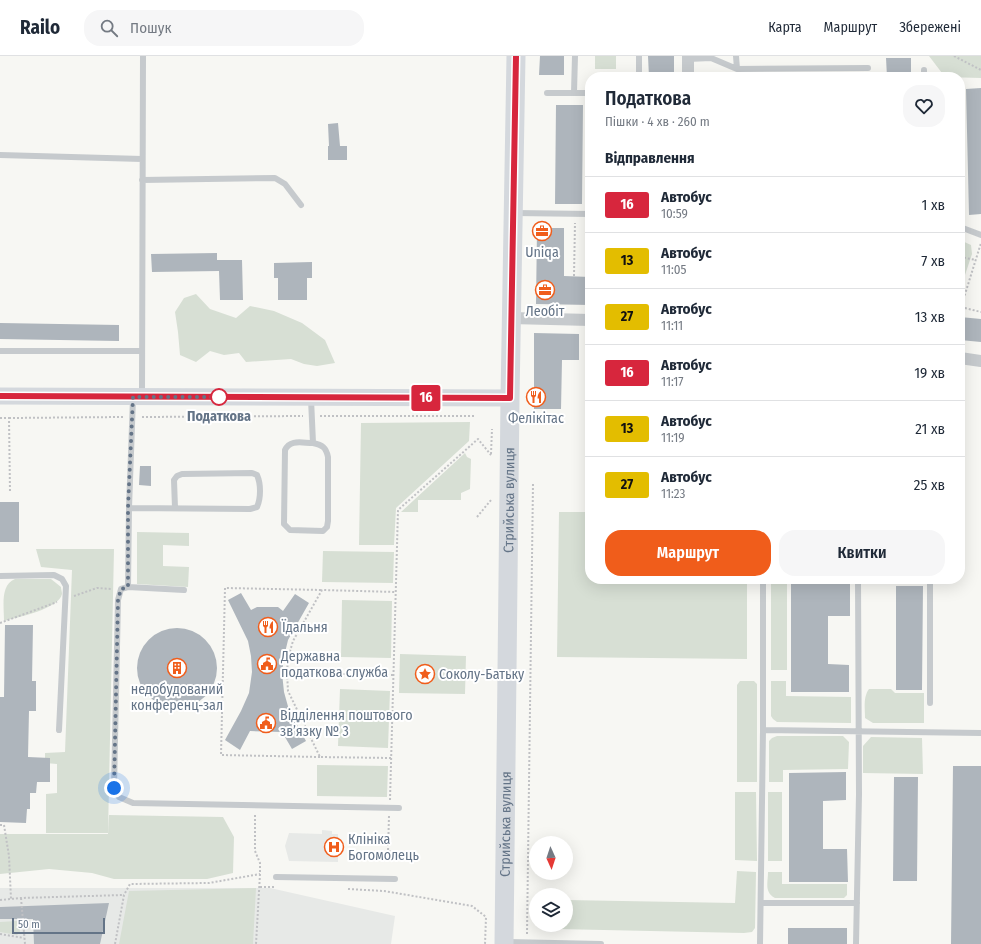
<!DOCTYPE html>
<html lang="uk">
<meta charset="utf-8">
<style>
body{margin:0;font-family:"Fira Sans Condensed",sans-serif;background:#f6f6f7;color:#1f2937;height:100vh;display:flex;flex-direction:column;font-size:15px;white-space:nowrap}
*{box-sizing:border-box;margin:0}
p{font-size:13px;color:#747a83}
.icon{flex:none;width:22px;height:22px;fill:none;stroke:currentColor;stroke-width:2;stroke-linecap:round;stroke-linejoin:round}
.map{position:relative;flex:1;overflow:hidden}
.sheet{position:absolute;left:585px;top:16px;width:380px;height:512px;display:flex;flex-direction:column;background:#fff;border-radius:16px;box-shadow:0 4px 16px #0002}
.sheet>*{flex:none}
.badge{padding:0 8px;border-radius:3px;font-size:14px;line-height:26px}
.needle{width:26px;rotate:177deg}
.buttons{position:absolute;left:529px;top:780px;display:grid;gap:8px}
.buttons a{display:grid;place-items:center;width:44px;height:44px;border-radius:50%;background:#fff;box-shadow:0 4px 16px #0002;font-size:20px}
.scale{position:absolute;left:12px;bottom:10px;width:93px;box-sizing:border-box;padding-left:4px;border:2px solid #647487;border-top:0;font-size:11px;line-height:14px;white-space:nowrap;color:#647487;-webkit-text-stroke:3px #fff;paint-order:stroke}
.you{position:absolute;width:20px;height:20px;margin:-10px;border:3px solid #fff;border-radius:50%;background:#1a73e8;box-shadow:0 0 0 6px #1a73e833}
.map>.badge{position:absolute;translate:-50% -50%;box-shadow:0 0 0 2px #fff}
h2{padding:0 20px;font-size:15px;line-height:36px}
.round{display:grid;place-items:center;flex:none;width:42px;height:42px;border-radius:16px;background:#f6f6f7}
.summary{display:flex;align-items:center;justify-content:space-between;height:68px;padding:0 20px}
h1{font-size:19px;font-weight:600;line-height:30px}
.button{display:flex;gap:8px;margin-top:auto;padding:8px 20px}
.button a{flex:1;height:46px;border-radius:16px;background:#f05d1b;color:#fff;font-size:16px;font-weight:600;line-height:46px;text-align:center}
.button a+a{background:#f6f6f7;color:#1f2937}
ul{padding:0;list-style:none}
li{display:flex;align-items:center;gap:12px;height:56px;padding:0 20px;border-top:1px solid #e0e1e3}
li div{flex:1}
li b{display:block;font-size:15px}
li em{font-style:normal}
li .badge{min-width:44px;font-weight:700;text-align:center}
header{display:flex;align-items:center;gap:24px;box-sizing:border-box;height:56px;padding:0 20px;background:#fff;border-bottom:1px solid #e0e1e3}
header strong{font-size:19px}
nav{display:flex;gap:22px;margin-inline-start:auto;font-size:14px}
.search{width:280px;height:36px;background:#f6f6f7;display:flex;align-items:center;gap:10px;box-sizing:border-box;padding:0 14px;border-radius:16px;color:#747a83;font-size:15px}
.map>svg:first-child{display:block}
.built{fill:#e7e9e7}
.green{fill:#d7dfd4}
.building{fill:#aeb5bc}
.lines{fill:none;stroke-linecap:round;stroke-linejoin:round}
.path{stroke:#c0c1c4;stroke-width:2;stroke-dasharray:2 2;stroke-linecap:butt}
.lane{stroke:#c6cacd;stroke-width:6}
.street{stroke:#c6cacd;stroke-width:12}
.secondary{stroke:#d4d8dd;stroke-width:17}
.primary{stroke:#d4d8dd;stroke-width:19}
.line-casing{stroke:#fff;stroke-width:9}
.line{stroke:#d7263d;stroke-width:6}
.walk{stroke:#647487;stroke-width:4;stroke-dasharray:0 7.2}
.stop-dot{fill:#fff;stroke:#d7263d;stroke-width:2}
.labels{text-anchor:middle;stroke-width:4;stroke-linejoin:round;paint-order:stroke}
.poi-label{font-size:14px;fill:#647487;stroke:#fff;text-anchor:start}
.stop-label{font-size:14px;font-weight:bold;fill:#647487;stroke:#fff}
.street-label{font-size:14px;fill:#647487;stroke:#fff}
</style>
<header>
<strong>Railo</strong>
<div class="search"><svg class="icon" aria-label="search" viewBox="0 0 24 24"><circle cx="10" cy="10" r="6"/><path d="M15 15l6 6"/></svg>Пошук</div>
<nav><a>Карта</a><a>Маршрут</a><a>Збережені</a></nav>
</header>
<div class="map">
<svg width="981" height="888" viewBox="0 0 981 888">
<rect width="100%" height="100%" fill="#f7f7f3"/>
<path class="built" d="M322,774L332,775V778H338V806L289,805L285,790L289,777L322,778Z
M0,832H270L395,860L391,888H0Z"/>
<path class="green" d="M595,0H616V13H595Z
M929,0H981V22L945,21Z
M960,184L971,189L972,198L960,234Z
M196,238L210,253L236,262L250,250L274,255L302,267L325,284L335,307L317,310L304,308L291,303L246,306L239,297L224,299L210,295L196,306L180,299L178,276L175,256L184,242Z
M470,366L469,385L396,452L394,489H359L361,367Z
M465,397L467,401L471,403L470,433L461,437V444H418V456H401Z
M559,456H590V523H747V603L557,601Z
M137,476L189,477V490L163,489V510L189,511L188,531L137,528Z
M36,493H114L108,777H46V738L57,737V708L45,707V697L65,696L72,514L41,511Z
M323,495L394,496L393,527L322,526Z
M15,523H51L61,531C61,533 62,536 62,538C59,553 18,561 4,565C4,550 0,529 15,523Z
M771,523H787V614H771Z
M342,544L392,545L391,602L341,601Z
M400,598L466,600L465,638L399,637Z
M740,625H754L757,628V726H737V629Z
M771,625H786V640L851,641V667L777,666L773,663L771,660Z
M340,633L390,635L388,692L338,690Z
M869,633H891L895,637H924V667H873L865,662C865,653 863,641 869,633Z
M777,680H843L849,686L848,713L783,714V726H769V685L772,682Z
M871,681L922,682L923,718L863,717V690Z
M317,709L388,710L387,741L317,740Z
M735,736H756L757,805L735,804Z
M768,736H782V805H768Z
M109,759L223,761L234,781L233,817L207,823H114L92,817L49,813L0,818V778H108Z
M737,815L756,816L755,872L752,876L744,877L557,873L556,869H566V844L735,847Z
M768,816H782V828H847V839L844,842H775C764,836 768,827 768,816Z
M256,832L253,888H119L129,835Z
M17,861H19L20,876L17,879L0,876V866L17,865Z"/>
<path class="building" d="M540,0H564V19H539Z
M648,0H674V21H649Z
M886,2H911V21H887Z
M981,32V158L969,159L966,33Z
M556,49H583L582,148H555Z
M338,67L340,90H347V104H328V90H329L328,68Z
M537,172H564V220L590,221V249L536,248Z
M217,197V204H242L243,244H220L219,215L152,216L151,198Z
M312,206V222H307V244H278V222H274V207Z
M960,261L981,263V286L960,284Z
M0,267L119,269V285L0,283Z
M534,277L579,278V304H562L561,353H534Z
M140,410H151V430L139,429Z
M0,446H19V486H0Z
M791,527H850V560H828V608L849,609V636H791Z
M896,530H923L922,634H896Z
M241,537L251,554L257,551H278L283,555L295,538L309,547L288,584L284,601L282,617L284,636L289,654L306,685L292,693L282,676L250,675L240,694L225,684L241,655L249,637L252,616L251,600L248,585L228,544Z
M5,569H33L32,625H36V655H29L28,701L50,702V726H37L36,737H30V753H27L26,767L0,766V641H4Z
M137 612a40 40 0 1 1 80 0a40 40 0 1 1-80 0Z
M953,710H981V888H951Z
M846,716V744L823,745V793H847L848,826H789V717Z
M894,721H918L917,825H893Z
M109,847L100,888H34L33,863H0V851Z
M788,872H847V888H788Z"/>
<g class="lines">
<path class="path" d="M954,0L981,14
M960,201L976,204
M574,220L575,167
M961,251L981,187
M961,251L981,256
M320,360H476
M142,361L303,360
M0,362H9L10,436
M9,362L123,361
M491,398L492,373
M477,461L491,444
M74,540L97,532L112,533
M0,567L57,546
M287,617L393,619
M320,701L221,699L225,532L322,534
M391,702L320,701L288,635L287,617L288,602L293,585L322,534L396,536
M390,744L398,454L478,383L491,399
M255,759V795L260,807V818L256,888
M389,760L388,795L397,797
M0,769H4L9,800L11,843
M260,831H276
M348,833L384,835L472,850L486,861L485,888
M21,842L25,888
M0,844L21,842L124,839
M0,878L24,882
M527,878L533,427
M115,888L124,839L130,828L209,827L260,818"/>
<path class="lane" d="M736,0L737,13
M688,3L711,2L737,13L868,12
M924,14V21
M639,21V0
M574,36L575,0
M547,37H590
M0,99L142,103
M142,124L275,122L285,128L301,149
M515,157L590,158
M960,171L981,179
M0,295H142
M142,339L143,0
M311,343L313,387C322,389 326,391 328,401V465L327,471L323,475L290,474L284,468L285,394C290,383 302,387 313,387
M590,364V354
M129,452L250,453L257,451C261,442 261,428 257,419L252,417L182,418L177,420L174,424L175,452
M0,520L54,519L62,523L66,530L59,674
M128,531L129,452L133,342
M184,534L128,531L121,533L118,544L114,732L119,741L133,747L399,752
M930,647V523
M763,674L981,677
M276,821L395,823
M761,847H857
M505,886L601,888
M760,888L763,674V523
M856,888L859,738L858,523"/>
<path class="street" d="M688,0V21
M511,262L590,264
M960,302L981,305"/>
<path class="secondary" d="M0,340L510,342"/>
<path class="primary" id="s1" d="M504,888L510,342L516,0"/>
</g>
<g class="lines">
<g class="line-casing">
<path id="line" d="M0,340L510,342L516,0"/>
</g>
<use href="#line" class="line"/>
<path class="walk" d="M114,732L118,544L121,533L128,531V452L133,341H221H219"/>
</g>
<defs>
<g id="office-ring" transform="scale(1)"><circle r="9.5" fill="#fff" stroke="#f05d1b" stroke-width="1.5"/><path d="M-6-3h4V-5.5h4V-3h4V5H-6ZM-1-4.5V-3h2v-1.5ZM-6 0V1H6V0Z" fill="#f05d1b"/></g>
<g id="restaurant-ring" transform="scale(1)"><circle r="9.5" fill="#fff" stroke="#f05d1b" stroke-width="1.5"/><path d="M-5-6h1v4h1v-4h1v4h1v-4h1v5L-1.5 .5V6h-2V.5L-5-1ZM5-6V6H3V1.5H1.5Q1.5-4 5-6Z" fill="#f05d1b"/></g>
<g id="civic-ring" transform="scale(1)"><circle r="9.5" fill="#fff" stroke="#f05d1b" stroke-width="1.5"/><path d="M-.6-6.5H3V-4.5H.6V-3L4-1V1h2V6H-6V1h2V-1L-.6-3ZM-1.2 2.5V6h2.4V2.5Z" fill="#f05d1b"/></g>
<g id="building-ring" transform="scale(1)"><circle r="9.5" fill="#fff" stroke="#f05d1b" stroke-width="1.5"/><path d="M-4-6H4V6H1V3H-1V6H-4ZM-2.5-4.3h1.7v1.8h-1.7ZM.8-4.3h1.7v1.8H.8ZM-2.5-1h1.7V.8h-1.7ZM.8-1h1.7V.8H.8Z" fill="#f05d1b"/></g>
<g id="sight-ring" transform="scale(1)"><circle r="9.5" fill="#fff" stroke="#f05d1b" stroke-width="1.5"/><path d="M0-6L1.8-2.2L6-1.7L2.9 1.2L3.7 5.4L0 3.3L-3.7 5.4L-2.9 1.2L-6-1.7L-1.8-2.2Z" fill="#f05d1b"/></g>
<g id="hospital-ring" transform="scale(1)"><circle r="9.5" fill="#fff" stroke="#f05d1b" stroke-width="1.5"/><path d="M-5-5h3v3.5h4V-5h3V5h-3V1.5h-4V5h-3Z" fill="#f05d1b"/></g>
</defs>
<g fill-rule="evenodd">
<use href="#office-ring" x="542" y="175"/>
<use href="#office-ring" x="545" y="234"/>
<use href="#restaurant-ring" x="536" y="341"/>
<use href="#restaurant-ring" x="268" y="571"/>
<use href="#civic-ring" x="267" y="608"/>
<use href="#building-ring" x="177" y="612"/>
<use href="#sight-ring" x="425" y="618"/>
<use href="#civic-ring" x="266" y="667"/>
<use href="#hospital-ring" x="334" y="791"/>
</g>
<circle class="stop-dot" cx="219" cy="341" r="8"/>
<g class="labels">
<g class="poi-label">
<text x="542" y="201" text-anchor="middle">Uniqa</text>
<text x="545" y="260" text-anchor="middle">Леобіт</text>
<text x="536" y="367" text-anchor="middle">Фелікітас</text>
<text x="282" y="576">Їдальня</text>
<text x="281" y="605">Державна<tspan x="281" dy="16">податкова служба</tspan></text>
<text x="439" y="623">Соколу-Батьку</text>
<text x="177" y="638" text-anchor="middle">недобудований<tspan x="177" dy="16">конференц-зал</tspan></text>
<text x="280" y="664">Відділення поштового<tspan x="280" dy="16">зв’язку № 3</tspan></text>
<text x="348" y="788">Клініка<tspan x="348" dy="16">Богомолець</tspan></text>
</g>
<g class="stop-label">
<text x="219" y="365">Податкова</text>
</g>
<g class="street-label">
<text dy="5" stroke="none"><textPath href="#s1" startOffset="444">Стрийська вулиця</textPath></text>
<text dy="5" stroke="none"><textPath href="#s1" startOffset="120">Стрийська вулиця</textPath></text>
</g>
</g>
</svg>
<div class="buttons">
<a><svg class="needle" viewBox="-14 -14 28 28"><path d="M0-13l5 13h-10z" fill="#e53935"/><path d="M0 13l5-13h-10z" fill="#747a83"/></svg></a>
<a><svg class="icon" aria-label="layers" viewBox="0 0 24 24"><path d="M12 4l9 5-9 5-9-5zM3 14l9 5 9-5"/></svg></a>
</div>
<div class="scale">50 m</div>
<div class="you" style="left:114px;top:732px"></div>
<b class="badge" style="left:426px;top:342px;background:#d7263d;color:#fff">16</b>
<section class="sheet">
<div class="summary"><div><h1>Податкова</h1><p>Пішки · 4 хв · 260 m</p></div><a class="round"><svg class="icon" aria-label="heart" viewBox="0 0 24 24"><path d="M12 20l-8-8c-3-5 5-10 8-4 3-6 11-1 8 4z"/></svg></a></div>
<h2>Відправлення</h2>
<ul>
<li><span class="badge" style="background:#d7263d;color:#fff">16</span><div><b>Автобус</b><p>10:59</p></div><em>1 хв</em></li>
<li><span class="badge" style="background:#e3bd00;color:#111">13</span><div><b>Автобус</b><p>11:05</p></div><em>7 хв</em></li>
<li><span class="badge" style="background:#e3bd00;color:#111">27</span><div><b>Автобус</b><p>11:11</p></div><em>13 хв</em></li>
<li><span class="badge" style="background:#d7263d;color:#fff">16</span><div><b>Автобус</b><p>11:17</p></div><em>19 хв</em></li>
<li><span class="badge" style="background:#e3bd00;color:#111">13</span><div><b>Автобус</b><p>11:19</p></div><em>21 хв</em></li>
<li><span class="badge" style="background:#e3bd00;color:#111">27</span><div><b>Автобус</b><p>11:23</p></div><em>25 хв</em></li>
</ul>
<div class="button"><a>Маршрут</a><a>Квитки</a></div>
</section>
</div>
